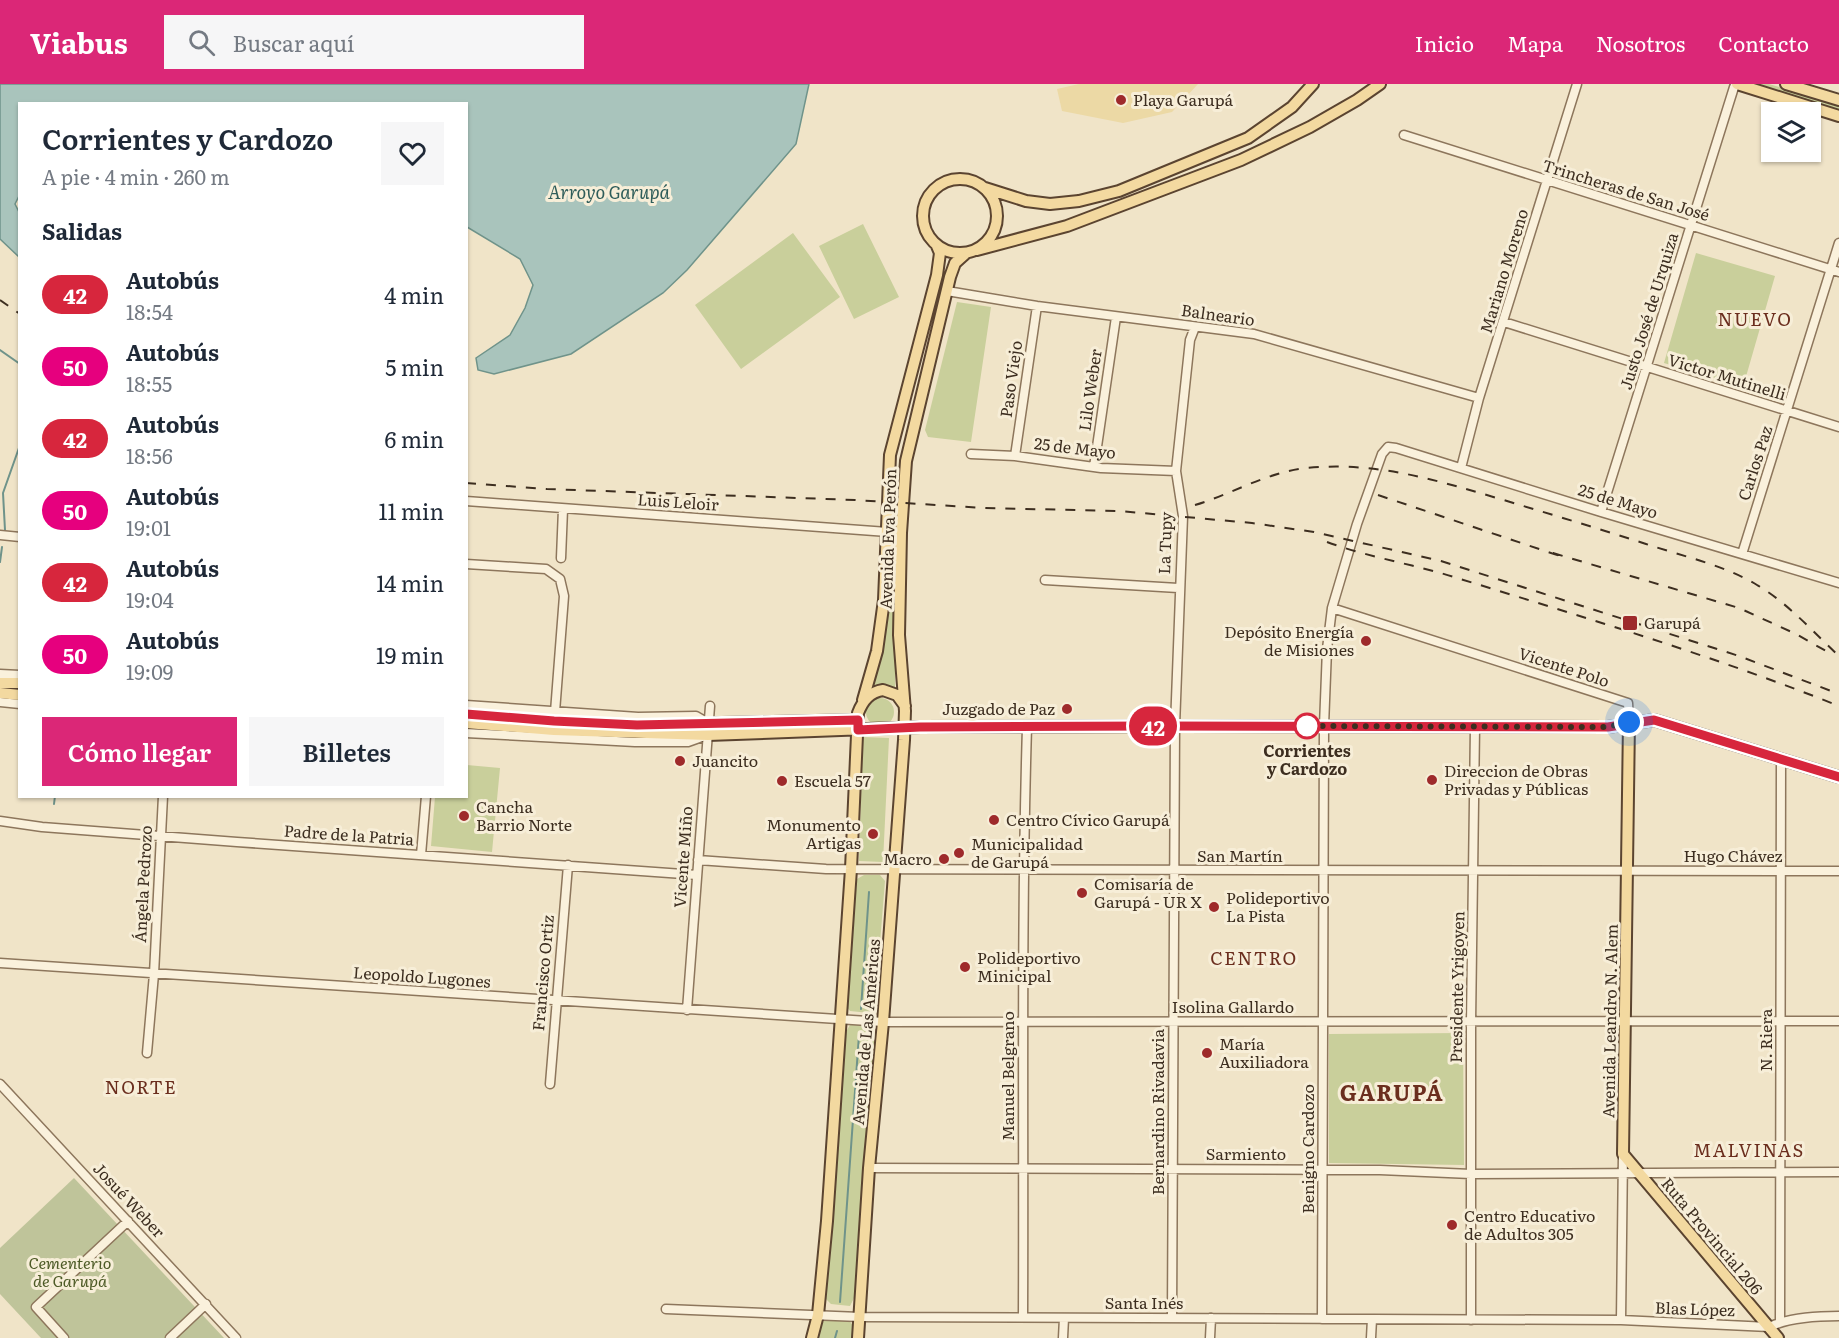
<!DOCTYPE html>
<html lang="es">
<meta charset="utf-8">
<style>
body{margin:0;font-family:Literata,serif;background:#f6f6f7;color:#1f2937;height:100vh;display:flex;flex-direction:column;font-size:22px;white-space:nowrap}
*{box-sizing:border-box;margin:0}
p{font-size:20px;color:#747a83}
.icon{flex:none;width:33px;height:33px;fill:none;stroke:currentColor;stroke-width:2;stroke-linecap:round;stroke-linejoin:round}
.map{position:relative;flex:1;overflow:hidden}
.drawer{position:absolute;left:18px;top:18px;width:450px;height:696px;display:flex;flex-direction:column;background:#fff;border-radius:0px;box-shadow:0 2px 4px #0004}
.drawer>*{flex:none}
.badge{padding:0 12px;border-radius:20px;font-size:21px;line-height:39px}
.buttons{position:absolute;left:1761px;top:18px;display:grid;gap:12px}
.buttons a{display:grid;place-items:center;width:60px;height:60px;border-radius:0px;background:#fff;box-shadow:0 2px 4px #0004;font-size:30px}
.you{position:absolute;width:30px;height:30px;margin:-15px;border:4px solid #fff;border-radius:50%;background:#1a73e8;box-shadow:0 0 0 9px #1a73e833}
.map>.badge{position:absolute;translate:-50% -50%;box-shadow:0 0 0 3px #fff}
h2{padding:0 24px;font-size:22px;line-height:54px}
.round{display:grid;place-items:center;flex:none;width:63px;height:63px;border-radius:0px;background:#f6f6f7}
.summary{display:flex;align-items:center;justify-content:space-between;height:102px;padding:0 24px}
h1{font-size:28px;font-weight:600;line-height:45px}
.primary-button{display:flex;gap:12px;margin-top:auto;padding:12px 24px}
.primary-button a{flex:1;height:69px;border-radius:0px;background:#db2777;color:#fff;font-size:24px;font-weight:600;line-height:69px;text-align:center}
.primary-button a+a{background:#f6f6f7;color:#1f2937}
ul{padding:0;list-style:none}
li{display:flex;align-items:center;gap:18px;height:72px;padding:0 24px}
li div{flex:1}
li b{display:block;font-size:22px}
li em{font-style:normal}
li .badge{min-width:66px;font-weight:700;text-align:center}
header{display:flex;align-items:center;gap:36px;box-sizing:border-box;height:84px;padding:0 30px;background:#db2777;color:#fff}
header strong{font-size:28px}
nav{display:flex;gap:33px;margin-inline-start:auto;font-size:21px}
.search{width:420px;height:54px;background:#f6f6f7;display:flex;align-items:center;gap:15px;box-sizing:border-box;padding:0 21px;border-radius:0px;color:#747a83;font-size:22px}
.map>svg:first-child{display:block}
.green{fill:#c9cf9b}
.sand{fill:#ecd9a5}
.cemetery{fill:#bfc49a}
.water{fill:#a9c4bc;stroke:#6f938a;stroke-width:1.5}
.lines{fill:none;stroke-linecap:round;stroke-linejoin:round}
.stream{stroke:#6f938a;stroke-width:2}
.minor-casing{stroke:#8d765c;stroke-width:11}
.major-casing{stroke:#5b4430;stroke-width:14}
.minor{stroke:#faf1dc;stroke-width:8}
.major{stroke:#f3d9a0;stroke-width:10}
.rail{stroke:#3d2e20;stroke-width:2;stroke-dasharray:10 10;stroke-linecap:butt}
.line-casing{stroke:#fff;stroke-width:14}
.line{stroke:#d7263d;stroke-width:9}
.walk{stroke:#3d2e20;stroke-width:6;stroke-dasharray:0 10.8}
.poi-dot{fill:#9e2a2b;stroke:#f7eed8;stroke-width:2}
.stop-dot{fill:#fff;stroke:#d7263d;stroke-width:3}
.labels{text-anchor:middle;stroke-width:6;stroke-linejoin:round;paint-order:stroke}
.poi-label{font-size:16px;fill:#3d2e20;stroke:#f7eed8;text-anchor:start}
.street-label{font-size:16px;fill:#3d2e20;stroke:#f7eed8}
.stop-label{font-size:16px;font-weight:bold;fill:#3d2e20;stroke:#f7eed8}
.park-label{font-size:16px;font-style:italic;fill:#4d5a26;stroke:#f7eed8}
.water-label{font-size:18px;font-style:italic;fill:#2f5d5a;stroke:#f7eed8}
.neighbourhood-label{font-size:18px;letter-spacing:1.5px;fill:#6b2e1e;stroke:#f7eed8}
.district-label{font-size:22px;font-weight:bold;letter-spacing:1.5px;fill:#6b2e1e;stroke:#f7eed8}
</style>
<header>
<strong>Viabus</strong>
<div class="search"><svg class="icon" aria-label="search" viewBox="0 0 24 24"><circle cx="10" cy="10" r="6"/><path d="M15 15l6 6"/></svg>Buscar aquí</div>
<nav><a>Inicio</a><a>Mapa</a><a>Nosotros</a><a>Contacto</a></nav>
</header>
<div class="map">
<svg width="1839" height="1254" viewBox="0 0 1839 1254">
<rect width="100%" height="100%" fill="#f0e4c8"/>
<path class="green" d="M1750,0H1769L1839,21V29Z
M863,140L899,213L854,235L819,162Z
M793,149L840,213L741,285L695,221Z
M1696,169L1775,192L1743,303L1664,279Z
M957,218L991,223L971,358L928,353L925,346Z
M893,470L896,472L895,606L872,604L890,472Z
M866 628a14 14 0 1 1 28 0a14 14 0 1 1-28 0Z
M863,653L889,654L883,778L859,777Z
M467,681L500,684L492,768L431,762L435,713L466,712Z
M864,791H880L885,797L875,921L869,929L850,927L846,922L857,795Z
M869,938L875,947L855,1212L850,1222L831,1220L825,1214L846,948L851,939Z
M1463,949L1464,1081L1329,1079V950Z
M827,1234L849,1236L853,1242L852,1254H817L821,1240Z"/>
<path class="sand" d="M1079,0H1198L1172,28L1123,39L1062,27L1057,5Z"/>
<path class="cemetery" d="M74,1094L224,1254H41L0,1210V1164Z"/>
<path class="water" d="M0,0H809L796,60L687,186L663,209L571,270L494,290L478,286L476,274L510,251L525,224L533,201L520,175L467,143L466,20H20V110L15,120L19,128V173L0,155Z"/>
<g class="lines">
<path class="stream" d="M0,266L20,280
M5,446L3,409L20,361
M0,478L2,463
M54,720L55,712
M861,925L869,808
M840,1218L859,951
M835,1254L837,1247"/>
<g class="minor-casing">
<path id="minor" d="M1404,51L1839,188
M947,207L1037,222L1254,250L1479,314
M1504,238L1839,343
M971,370L1015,372L1101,384L1176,387
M1015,372L1037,222
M1094,383L1116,233
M1461,384L1479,314L1577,0
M466,417L901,449
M1601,428L1735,0
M0,451L20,453
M1742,470L1839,159
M561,474L563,425
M466,480L546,485L560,495L564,512L555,628
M1045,496L1178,504
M1332,524L1628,619L1629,638
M0,590L20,591
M0,618L20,620
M466,621L638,633L696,632L708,639
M466,649L635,658H688L702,653
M0,737L42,743L237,758L697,791
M421,771L426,712
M698,776L826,785L1839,787
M0,879L883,938L1839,937
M687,926L710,622
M147,969L154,890L163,712
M0,1000L236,1254
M550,1000L568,781
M869,1084L1380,1086L1471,1090L1839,1088
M666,1225L860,1233L1621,1236L1769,1243C1788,1234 1817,1232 1839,1232
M1023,1233C1024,1037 1021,840 1027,643
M1172,1234L1175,642L1183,432L1176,387L1190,256L1195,243
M1322,1235L1324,642L1327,565L1332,524L1357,440L1382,370L1388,363L1396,364L1601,428L1839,499
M1471,1236V939L1475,643
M1621,1236L1623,1070
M1780,1238L1781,674
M64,1254L36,1223L128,1137
M170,1254L206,1220
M1063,1254L1064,1234
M1210,1254L1211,1234
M1371,1254L1372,1235"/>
</g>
<g class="major-casing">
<path id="major" d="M1737,0L1839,32
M1786,0L1839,16
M923 132a37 37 0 1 1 74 0a37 37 0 1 1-74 0Z
M985,104L1026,117L1050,120L1079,117L1119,107L1248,54L1292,23L1313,0
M977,166L1067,142L1241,76L1310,43L1357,16L1380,0
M0,599H20
M0,609L20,611
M863,616L877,567L884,516L890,371L937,191L940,169L937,162
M466,630L554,637L637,641L858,636
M1629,638L1623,1070L1778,1254
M466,639L554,646L708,651L920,643L1185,642L1608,643L1654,636L1839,693
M812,1254L818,1231L827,1137L851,785L858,629C863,616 870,608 883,606L897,611L905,622
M858,1254L869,1084L883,938L904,656L905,627L899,551L901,449L906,377L950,193L955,179L965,170"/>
</g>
<use href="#minor" class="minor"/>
<use href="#major" class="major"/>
<path class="rail" d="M0,216L20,230
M466,399L547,405L855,416L985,424L1119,427L1252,439L1314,448L1441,477L1739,572L1839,610
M1378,411L1560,472
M1195,421C1232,410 1267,388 1307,384C1378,377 1439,397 1507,417C1553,431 1600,445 1646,460C1682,472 1724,481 1757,501C1788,519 1813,548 1839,572
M1327,458C1368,473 1412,480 1454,493C1583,533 1714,572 1839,622
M1553,469L1739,524L1796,550L1826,567"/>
</g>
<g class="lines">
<g class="line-casing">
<path id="line" d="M466,630L554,637L637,641L858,636V646L920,643L1154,642L1608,643L1654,636L1839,693"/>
</g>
<use href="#line" class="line"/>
<path class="walk" d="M1307,642H1304L1608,643L1629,638"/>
</g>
<g class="poi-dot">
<circle cx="1121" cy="16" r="6"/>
<rect x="1622" y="531" width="16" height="16" rx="3"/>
<circle cx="1366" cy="557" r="6"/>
<circle cx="1067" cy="625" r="6"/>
<circle cx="680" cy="677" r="6"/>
<circle cx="1432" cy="696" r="6"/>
<circle cx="782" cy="697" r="6"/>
<circle cx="464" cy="732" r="6"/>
<circle cx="994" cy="736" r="6"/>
<circle cx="873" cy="750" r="6"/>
<circle cx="959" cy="769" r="6"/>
<circle cx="944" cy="775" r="6"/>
<circle cx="1082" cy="809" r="6"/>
<circle cx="1214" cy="823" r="6"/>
<circle cx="965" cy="883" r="6"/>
<circle cx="1207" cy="969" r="6"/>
<circle cx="1452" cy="1141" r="6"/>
</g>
<circle class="stop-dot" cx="1307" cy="642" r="12"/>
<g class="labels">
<g class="poi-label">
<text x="1133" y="22">Playa Garupá</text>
<text x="1644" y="545">Garupá</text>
<text x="1354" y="554" text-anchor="end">Depósito Energía<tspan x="1354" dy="18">de Misiones</tspan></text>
<text x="1055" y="631" text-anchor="end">Juzgado de Paz</text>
<text x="692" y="683">Juancito</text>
<text x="1444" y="693">Direccion de Obras<tspan x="1444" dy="18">Privadas y Públicas</tspan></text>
<text x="794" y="703">Escuela 57</text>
<text x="476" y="729">Cancha<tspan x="476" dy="18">Barrio Norte</tspan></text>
<text x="1006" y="742">Centro Cívico Garupá</text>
<text x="861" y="747" text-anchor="end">Monumento<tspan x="861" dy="18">Artigas</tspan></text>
<text x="971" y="766">Municipalidad<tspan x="971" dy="18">de Garupá</tspan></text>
<text x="932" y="781" text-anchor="end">Macro</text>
<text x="1094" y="806">Comisaría de<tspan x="1094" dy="18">Garupá - UR X</tspan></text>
<text x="1226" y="820">Polideportivo<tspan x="1226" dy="18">La Pista</tspan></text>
<text x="977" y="880">Polideportivo<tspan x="977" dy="18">Minicipal</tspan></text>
<text x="1219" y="966">María<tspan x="1219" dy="18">Auxiliadora</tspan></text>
<text x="1464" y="1138">Centro Educativo<tspan x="1464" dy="18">de Adultos 305</tspan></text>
</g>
<g class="street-label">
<text transform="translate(1626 106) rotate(17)" y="6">Trincheras de San José</text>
<text transform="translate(1504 187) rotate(-73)" y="6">Mariano Moreno</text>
<text transform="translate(1649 227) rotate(-73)" y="6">Justo José de Urquiza</text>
<text transform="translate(1218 231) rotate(8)" y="6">Balneario</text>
<text transform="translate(1727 293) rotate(17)" y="6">Victor Mutinelli</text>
<text transform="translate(1011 295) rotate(-82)" y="6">Paso Viejo</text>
<text transform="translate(1090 306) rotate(-82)" y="6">Lilo Weber</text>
<text transform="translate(1075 364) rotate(7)" y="6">25 de Mayo</text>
<text transform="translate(1755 379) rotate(-72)" y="6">Carlos Paz</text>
<text transform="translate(1618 417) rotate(17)" y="6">25 de Mayo</text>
<text transform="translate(678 418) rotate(4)" y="6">Luis Leloir</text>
<text transform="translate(888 455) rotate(-88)" y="6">Avenida Eva Perón</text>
<text transform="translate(1165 459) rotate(-88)" y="6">La Tupy</text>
<text transform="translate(1564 583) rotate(18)" y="6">Vicente Polo</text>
<text transform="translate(349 751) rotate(4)" y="6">Padre de la Patria</text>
<text x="1240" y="778">San Martín</text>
<text x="1733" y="778">Hugo Chávez</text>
<text transform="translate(683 773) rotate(-86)" y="6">Vicente Miño</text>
<text transform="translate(143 800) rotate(-87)" y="6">Ángela Pedrozo</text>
<text transform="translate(543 889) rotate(-85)" y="6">Francisco Ortiz</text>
<text transform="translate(422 893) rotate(4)" y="6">Leopoldo Lugones</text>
<text transform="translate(1457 903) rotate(-89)" y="6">Presidente Yrigoyen</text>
<text x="1233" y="929">Isolina Gallardo</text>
<text transform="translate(1610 937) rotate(-89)" y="6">Avenida Leandro N. Alem</text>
<text transform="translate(866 948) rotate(-85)" y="6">Avenida de Las Américas</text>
<text transform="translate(1766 956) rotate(-90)" y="6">N. Riera</text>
<text transform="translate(1008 992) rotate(-90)" y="6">Manuel Belgrano</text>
<text transform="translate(1158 1028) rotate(-90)" y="6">Bernardino Rivadavia</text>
<text transform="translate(1308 1065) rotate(-90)" y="6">Benigno Cardozo</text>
<text x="1246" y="1076">Sarmiento</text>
<text transform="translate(129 1116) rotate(47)" y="6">Josué Weber</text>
<text transform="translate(1712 1152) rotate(50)" y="6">Ruta Provincial 206</text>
<text x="1144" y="1225">Santa Inés</text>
<text transform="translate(1695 1225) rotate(2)" y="6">Blas López</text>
</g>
<g class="stop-label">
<text x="1307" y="673">Corrientes<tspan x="1307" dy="18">y Cardozo</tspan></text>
</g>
<g class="park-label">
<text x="70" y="1185">Cementerio<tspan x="70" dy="18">de Garupá</tspan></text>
</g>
<g class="water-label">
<text x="609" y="115">Arroyo Garupá</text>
</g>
<g class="neighbourhood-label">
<text x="1755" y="242">NUEVO</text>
<text x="1254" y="881">CENTRO</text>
<text x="141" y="1010">NORTE</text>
<text x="1749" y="1073">MALVINAS</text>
</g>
<g class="district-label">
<text x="1392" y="1017">GARUPÁ</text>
</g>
</g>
</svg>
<div class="buttons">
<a><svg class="icon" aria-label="layers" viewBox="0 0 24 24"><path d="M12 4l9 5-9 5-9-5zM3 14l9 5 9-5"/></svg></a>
</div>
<div class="you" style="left:1629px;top:638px"></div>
<b class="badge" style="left:1153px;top:642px;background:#d7263d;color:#fff">42</b>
<section class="drawer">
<div class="summary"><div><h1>Corrientes y Cardozo</h1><p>A pie · 4 min · 260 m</p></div><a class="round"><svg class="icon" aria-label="heart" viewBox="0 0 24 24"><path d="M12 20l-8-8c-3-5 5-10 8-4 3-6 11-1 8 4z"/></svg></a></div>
<h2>Salidas</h2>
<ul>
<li><span class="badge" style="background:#d7263d;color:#fff">42</span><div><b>Autobús</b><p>18:54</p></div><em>4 min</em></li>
<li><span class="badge" style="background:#e6007e;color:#fff">50</span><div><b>Autobús</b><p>18:55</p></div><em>5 min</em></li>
<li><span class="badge" style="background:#d7263d;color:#fff">42</span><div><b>Autobús</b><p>18:56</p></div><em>6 min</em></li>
<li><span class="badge" style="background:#e6007e;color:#fff">50</span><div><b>Autobús</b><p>19:01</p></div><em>11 min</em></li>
<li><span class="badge" style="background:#d7263d;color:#fff">42</span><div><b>Autobús</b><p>19:04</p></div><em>14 min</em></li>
<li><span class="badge" style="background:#e6007e;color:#fff">50</span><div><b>Autobús</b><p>19:09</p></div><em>19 min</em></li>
</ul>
<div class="primary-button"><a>Cómo llegar</a><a>Billetes</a></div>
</section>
</div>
